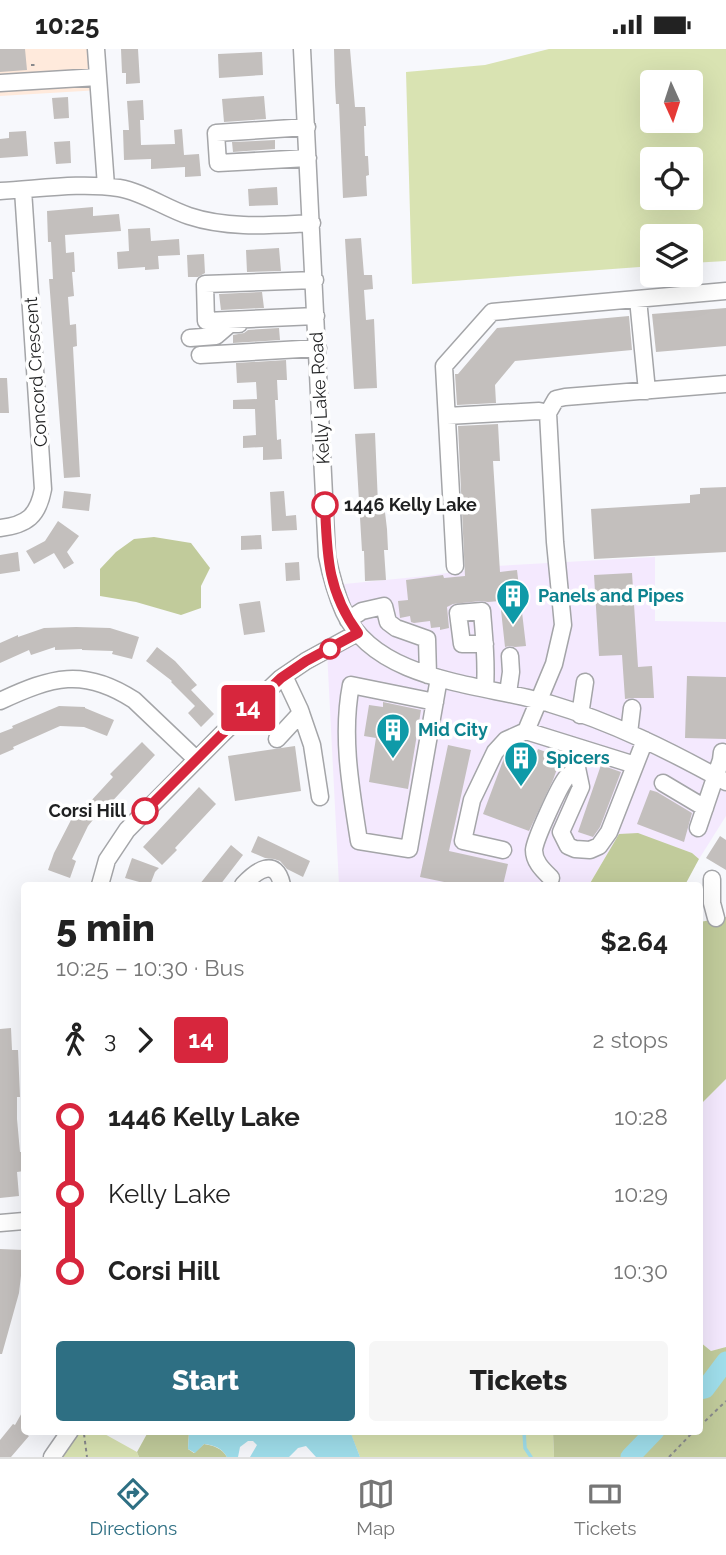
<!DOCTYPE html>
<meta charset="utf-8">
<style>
body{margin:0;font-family:Raleway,sans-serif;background:#f6f6f6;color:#222;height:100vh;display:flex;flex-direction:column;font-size:26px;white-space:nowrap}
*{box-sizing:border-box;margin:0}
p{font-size:23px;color:#767676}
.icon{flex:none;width:38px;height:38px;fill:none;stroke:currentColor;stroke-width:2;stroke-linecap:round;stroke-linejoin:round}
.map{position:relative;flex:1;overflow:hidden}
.sheet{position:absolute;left:21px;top:833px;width:682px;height:553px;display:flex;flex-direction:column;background:#fff;border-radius:7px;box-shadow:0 7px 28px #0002}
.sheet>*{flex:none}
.badge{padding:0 14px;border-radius:5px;font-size:24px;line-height:46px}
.needle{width:46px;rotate:177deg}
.buttons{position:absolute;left:640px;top:21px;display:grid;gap:14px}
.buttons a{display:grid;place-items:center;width:63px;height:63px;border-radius:7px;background:#fff;box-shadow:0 7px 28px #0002;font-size:35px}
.map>.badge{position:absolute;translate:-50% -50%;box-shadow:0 0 0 4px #fff}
.legs{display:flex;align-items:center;gap:10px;height:77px;padding:0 35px;font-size:23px}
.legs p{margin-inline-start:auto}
.summary{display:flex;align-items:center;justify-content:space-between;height:119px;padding:0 35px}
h1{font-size:38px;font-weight:800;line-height:52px}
.primary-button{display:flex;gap:14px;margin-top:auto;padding:14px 35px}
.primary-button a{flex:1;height:80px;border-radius:7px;background:#2e6f83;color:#fff;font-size:28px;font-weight:800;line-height:80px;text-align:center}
.primary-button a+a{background:#f6f6f6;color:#222}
ul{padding:0 35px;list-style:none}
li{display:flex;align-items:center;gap:24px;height:77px;font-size:26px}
li i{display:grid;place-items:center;width:10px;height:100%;margin:0 9px;background:currentColor}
li i::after{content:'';width:18px;height:18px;margin:-9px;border:5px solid;border-radius:50%;background:#fff}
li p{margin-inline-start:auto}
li:first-child i{background:linear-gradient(#0000 50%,currentColor 0)}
li:last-child i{background:linear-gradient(currentColor 50%,#0000 0)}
.status{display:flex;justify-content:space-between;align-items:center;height:49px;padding:0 35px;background:#fff;direction:ltr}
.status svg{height:19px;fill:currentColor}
.tab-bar{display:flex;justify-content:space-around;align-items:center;height:98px;border-top:2px solid #e0e0e0;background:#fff;font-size:19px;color:#767676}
.tab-bar a{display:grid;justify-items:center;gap:4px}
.tab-bar .selected{color:#2e6f83}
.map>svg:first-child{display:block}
.industrial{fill:#f4e9fe}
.education{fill:#ffeadc}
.green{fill:#d9e3b2;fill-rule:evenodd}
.forest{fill:#c1cb9b}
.water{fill:#9fdeeb}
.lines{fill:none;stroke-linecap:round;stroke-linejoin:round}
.stream{stroke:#9fdeeb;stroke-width:3.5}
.river{stroke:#9fdeeb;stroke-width:19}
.building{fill:#c3bfbd}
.minor-casing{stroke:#a4a5a8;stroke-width:19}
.path{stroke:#88898c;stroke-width:2;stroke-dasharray:3.5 3.5;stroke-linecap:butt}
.minor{stroke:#fff;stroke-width:16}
.line-1-casing{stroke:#fff;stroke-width:16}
.line-1{stroke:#d7263d;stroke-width:10}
.stop-1-dot{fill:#fff;stroke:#d7263d;stroke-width:3.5}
.labels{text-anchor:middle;stroke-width:7;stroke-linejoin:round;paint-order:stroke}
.street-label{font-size:18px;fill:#1f2021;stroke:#fff}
.stop-label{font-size:18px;font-weight:bold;fill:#1f2021;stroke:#fff;text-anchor:start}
.culture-label{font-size:18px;font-weight:bold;fill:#0d838f;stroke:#fff;text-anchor:start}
</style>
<div class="status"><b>10:25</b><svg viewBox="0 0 49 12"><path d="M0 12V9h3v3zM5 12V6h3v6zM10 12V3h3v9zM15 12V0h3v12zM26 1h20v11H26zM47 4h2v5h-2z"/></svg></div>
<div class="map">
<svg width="726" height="1408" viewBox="0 0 726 1408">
<rect width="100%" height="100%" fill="#f7f8fc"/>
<path class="industrial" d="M655,508V572L726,573V767L699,810L692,804L638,785H619L589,836H339L327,602L358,584L334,536L426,527L496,517Z
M726,1030V1298L711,1302L700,1293V1056Z"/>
<path class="education" d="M0,0H97L100,41L0,47Z"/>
<path class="green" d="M549,0H726V212L691,214V187H653V217L412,235L406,23L485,16ZM691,33V72H653V33ZM691,110V149H653V110Z
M72,1382L101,1383L137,1403L139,1408H54Z
M350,1383H553L554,1408H360Z"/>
<path class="forest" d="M154,488L191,494L210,519L201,537V559L181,566L136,553L100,547V520L116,503L134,490Z
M638,784L692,804L699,810L685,836H589L619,785Z
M726,868V1030L700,1056V873Z
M700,1293L711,1302L726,1298V1408H554L553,1383L700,1382Z
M148,1383H189L188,1400L194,1404L204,1395C214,1397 222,1399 227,1408H139L137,1403Z"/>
<path class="water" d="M350,1382L360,1408H316L306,1397L298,1399L289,1408H250L257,1396L253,1392H248L240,1398L238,1408H227C222,1399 214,1396 204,1395L195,1404L188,1400L189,1383Z"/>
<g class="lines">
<path class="stream" d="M524,1382L525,1399L531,1408"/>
<path class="river" d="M700,1341L705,1340L726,1312
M630,1408L655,1382"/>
</g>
<path class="building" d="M0,0H25L27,21L0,23Z
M121,0H138L140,34L126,35V24H122Z
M334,0H350L355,58H365L366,77H364L365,107H368L369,126L366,127L367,147L343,149L339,55H336L335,36Z
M262,3L263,26L219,29L218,5Z
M264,47L266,70L224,73L222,50Z
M68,48L69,69L54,70L52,49Z
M143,51L144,71H140L141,96L175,95L174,81L182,80L184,106L199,105L201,127L185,128V118L151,120V110L124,111L123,81H129L127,52Z
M26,82L28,107L0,109V90L9,89V83Z
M275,91V100L233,103L232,93Z
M70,92L71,114L56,115L54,93Z
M277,138L278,156L249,157L248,140Z
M93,158V167L119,165L121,182L65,186L66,204L74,203L75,223H72L74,247L68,248L70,276L76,275L77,297L73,298L80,428L64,429L49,230H53L51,193H48L47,162Z
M150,179L151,192L179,190L180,206L158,207L159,220L145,221V218L118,220L117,203L129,202L128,180Z
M361,189L364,226H372L373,240L364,241L366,271L374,270L377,339L354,340L345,190Z
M279,199L281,222L247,223L246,201Z
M204,205L205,224L198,228H188L187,206Z
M262,243L264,259L221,261L219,245Z
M726,259V297L656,303L652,265Z
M629,267L632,301L515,312L495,336L496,354L457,356L455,325H458L497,279Z
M279,279L280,291L233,294V286L244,284L248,281Z
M286,311L287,331H277L278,351H275L277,391L281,390L282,410L263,411V398L243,399V387L256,386L255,360H233V351L257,350L256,333L237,334L236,314Z
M0,329H7L9,364H0Z
M498,375L500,412H493L500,523L517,521L526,597L515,598L510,597L505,598L500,552L488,553L481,552L453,555L447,558L449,579L440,581V578L431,579L430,572L414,574L411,573L410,567L400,569L398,552L408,551L406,531L443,526L444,529L465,527L458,377Z
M375,384L378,455H384L387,480L388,501H384L386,531L365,532L364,502H362L355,385Z
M726,438V503L594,510L591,460L690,454V446L700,445V439Z
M64,442L91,445L89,462L62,459Z
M284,442L286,467L296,466L297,481L272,482L270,443Z
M58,472L79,487L67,503L74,514L64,520L54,504L34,515L26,502L45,492Z
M261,486L262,500L241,501V487Z
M18,503L20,522L0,525V506Z
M299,513L300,531L286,532L285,514Z
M632,524L638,618L652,617L654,649H633L625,650L622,606L599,607L594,526Z
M260,552L265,583L244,586L239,555Z
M76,578L110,579L139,588L132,610L112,605L113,602L82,601V600L55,601V598L31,606L29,601L0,614V594L18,586V588L44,579Z
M157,598L175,612L197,636L191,641L214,665L201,678L188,664L195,657L171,633L172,632L146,612Z
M687,627L726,628V690L685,689Z
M383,653L421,661L408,740L369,733L376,689L364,687L369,656L383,658Z
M59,657L85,658V659L114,671L107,687L84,678L60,677L13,698L14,700L0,706V684L13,679L12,677Z
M142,693L155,706L107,758L105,756L88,777L72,810L76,812L70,829L48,821L54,804L71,771L88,751L90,753L113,728L110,725Z
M448,696L471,701L449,802L508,815L503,836H449V834L420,828Z
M295,697L301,742L235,752L228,707Z
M538,700L561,709L553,731L529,782L483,765L504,709L509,704L533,713Z
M601,716L621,723L600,778L593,788L578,783Z
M199,738L216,755L175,799L177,801L162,816L143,798Z
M650,741L657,743L692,764L684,793L637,775Z
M258,787L310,812L303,828L287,820L280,812L274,810L265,809L251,803Z
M720,787L726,791V821L706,809Z
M231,796L243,806L220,836H199Z
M132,809L159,819L155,823L150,836L125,829Z
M11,979L12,1001H18L20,1048H17V1070L20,1103H23L24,1122L17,1123L19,1147L0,1149V980Z
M0,1200L24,1201V1218H22L19,1244L2,1305H0Z
M24,1360V1384L29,1387L11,1408H0V1391L13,1375L15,1376Z"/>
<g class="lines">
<g class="minor-casing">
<path id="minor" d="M96,0L106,137
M302,0L327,507C331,527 336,545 344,563C377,634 486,635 551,655C612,673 670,702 726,733
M0,34L98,28
M307,78L216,84L218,114L308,109
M0,142C39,140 80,133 119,139C143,143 165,159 189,167C228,180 271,176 312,174
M315,231L205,235L206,272L316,267
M638,250L647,342
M190,289L216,287L230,275H239
M200,306L318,299
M447,367L539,362L548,364
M0,479C27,476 38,467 43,440L23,141
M455,517L444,317L492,263L726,242
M348,571L362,562L384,557L388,573L396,579L427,590L428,626
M284,627L300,661L312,696L320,748
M485,639C487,612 484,588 482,562L458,564L462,595H485
M508,644L511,623L510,607
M0,652C52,628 83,618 134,651L196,710
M435,653L351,636C341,687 351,741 359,792L409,800L439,629
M580,666L585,633
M629,684L632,659
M277,690L301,664
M635,716L526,682L554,615L563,576L555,493L548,364L556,350L565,348L726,335
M577,719L581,738L561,783L568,797L575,800L590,801L599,797L609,783L645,691
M663,734L705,759
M698,779L721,711L722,703
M503,801L463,792L472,751L495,703L506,691L526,682
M551,829C543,821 534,813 534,801C535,790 559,738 566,729C572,723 577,721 579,712
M712,830V854L716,869
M100,836L107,811L127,781L222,685L281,629L306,612L357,584
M243,836C256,822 276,807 282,836
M0,1174L24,1172
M52,1408L70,1382"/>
</g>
<path class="path" d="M31,16H38
M700,1377L726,1352
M84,1385L87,1408
M669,1408L694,1382"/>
<use href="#minor" class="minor"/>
</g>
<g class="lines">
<g class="line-1-casing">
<path id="line-1" d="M145,762L222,685L281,629L306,612L358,584C327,542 327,505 325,456"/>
</g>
<use href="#line-1" class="line-1"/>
</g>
<defs>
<g id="building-pin" transform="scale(1.75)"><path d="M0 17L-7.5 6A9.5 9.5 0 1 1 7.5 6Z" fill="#0f9aa8" stroke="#fff"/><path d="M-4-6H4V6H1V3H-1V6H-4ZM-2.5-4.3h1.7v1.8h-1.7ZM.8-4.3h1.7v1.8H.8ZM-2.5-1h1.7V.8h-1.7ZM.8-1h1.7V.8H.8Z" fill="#fff"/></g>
</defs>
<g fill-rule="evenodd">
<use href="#building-pin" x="513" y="547"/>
<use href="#building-pin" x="393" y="681"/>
<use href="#building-pin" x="521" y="709"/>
</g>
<g class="stop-1-dot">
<circle cx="325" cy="456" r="12"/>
<circle cx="330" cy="600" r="9"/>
<circle cx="145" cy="762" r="12"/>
</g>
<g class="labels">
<g class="street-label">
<text transform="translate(36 323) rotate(-94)" y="6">Concord Crescent</text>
<text transform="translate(320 349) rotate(-93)" y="6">Kelly Lake Road</text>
</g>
<g class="stop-label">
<text x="344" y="462">1446 Kelly Lake</text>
<text x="126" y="768" text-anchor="end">Corsi Hill</text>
</g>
<g class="culture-label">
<text x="538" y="553">Panels and Pipes</text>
<text x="418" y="687">Mid City</text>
<text x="546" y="715">Spicers</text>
</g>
</g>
</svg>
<div class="buttons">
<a><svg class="needle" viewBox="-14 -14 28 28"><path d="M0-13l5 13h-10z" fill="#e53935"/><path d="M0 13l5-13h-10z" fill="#767676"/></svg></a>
<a><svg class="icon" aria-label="locate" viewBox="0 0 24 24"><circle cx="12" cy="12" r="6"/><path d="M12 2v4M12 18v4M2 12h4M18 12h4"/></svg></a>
<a><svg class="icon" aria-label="layers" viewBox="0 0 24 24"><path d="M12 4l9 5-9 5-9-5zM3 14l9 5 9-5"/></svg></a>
</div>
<b class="badge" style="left:248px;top:659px;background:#d7263d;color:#fff">14</b>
<section class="sheet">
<div class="summary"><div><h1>5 min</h1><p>10:25 – 10:30 · Bus</p></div><b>$2.64</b></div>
<div class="legs"><svg class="icon" aria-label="walk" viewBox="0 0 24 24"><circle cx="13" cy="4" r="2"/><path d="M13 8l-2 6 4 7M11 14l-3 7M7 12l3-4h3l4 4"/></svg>3<svg class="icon" aria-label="forward" viewBox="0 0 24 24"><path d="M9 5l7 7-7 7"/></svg><b class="badge" style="background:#d7263d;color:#fff">14</b><p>2 stops</p></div>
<ul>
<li><i style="color:#d7263d"></i><b>1446 Kelly Lake</b><p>10:28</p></li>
<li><i style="color:#d7263d"></i><span>Kelly Lake</span><p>10:29</p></li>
<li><i style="color:#d7263d"></i><b>Corsi Hill</b><p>10:30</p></li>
</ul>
<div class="primary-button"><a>Start</a><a>Tickets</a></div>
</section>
</div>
<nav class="tab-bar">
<a class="selected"><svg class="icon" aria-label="directions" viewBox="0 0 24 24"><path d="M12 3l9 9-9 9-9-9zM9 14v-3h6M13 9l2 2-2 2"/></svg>Directions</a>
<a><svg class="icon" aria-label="map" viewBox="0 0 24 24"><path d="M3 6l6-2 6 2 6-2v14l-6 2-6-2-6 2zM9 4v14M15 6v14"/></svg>Map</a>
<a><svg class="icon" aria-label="tickets" viewBox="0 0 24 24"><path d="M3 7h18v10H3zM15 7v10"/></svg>Tickets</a>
</nav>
